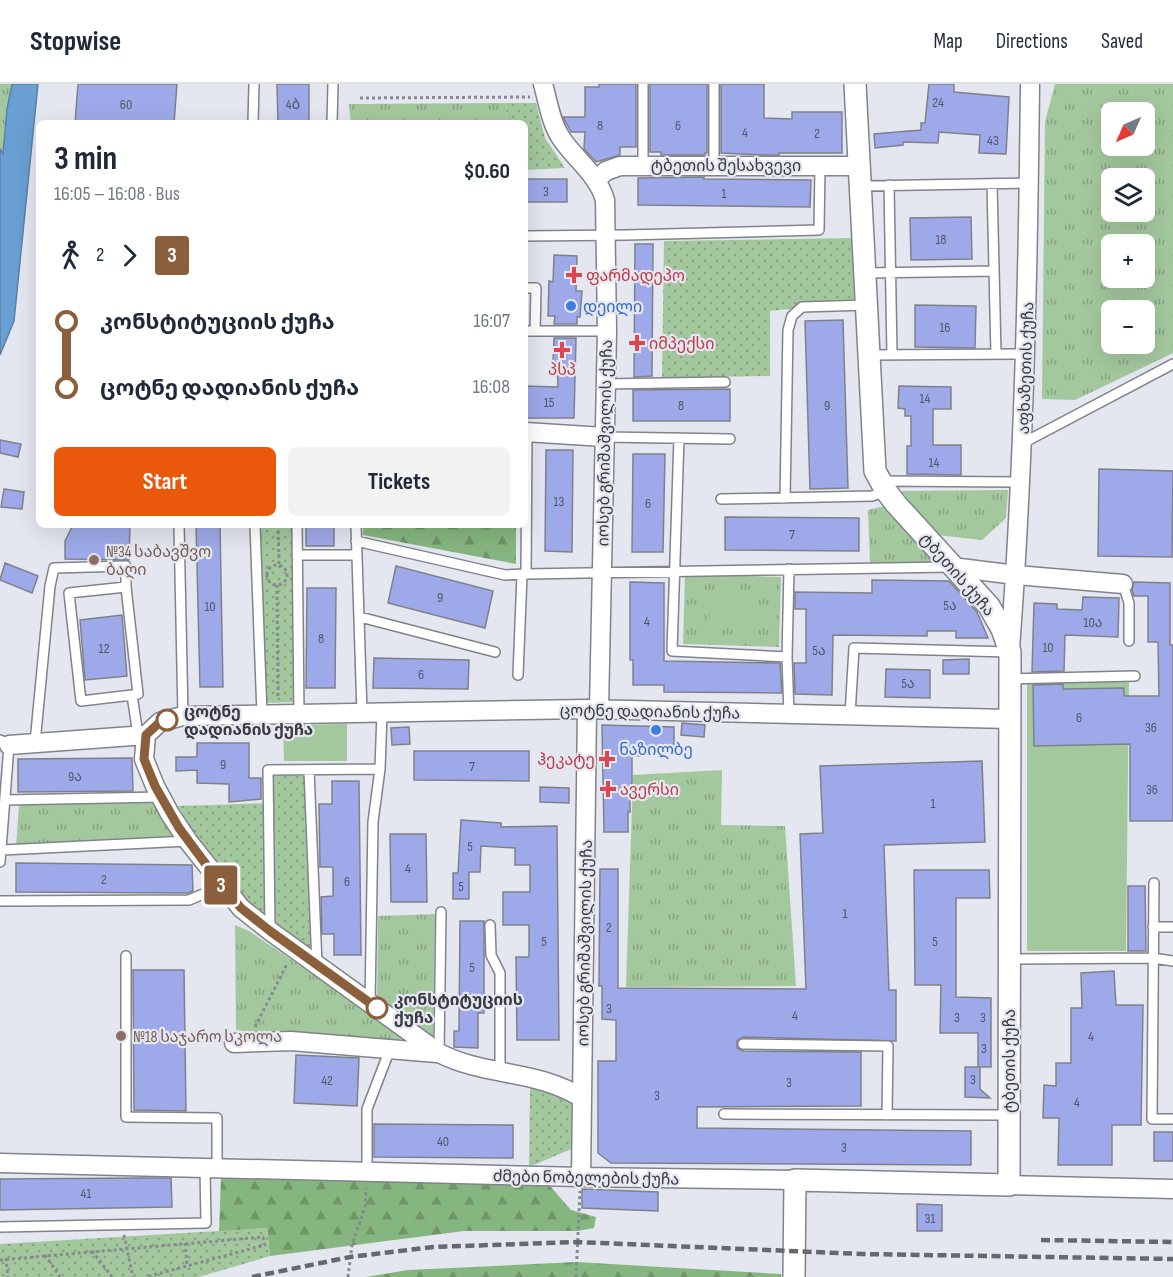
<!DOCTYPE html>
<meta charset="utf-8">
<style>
body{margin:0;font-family:"Sofia Sans Condensed","Noto Sans Georgian",sans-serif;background:#f2f2f3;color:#1f2937;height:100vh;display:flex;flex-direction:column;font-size:22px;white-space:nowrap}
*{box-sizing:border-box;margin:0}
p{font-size:20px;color:#747a83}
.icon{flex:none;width:33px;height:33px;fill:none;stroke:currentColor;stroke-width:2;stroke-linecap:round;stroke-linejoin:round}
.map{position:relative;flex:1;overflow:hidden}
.panel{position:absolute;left:36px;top:36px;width:492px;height:408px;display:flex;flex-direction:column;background:#fff;border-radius:9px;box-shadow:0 6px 24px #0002}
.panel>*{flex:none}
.badge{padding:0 12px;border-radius:4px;font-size:21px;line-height:39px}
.needle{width:39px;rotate:225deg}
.tools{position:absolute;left:1101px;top:18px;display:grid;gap:12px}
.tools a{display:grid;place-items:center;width:54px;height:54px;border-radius:9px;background:#fff;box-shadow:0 6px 24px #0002;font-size:30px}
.map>.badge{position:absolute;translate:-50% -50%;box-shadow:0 0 0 3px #fff}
.legs{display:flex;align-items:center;gap:9px;height:66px;padding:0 18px;font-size:20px}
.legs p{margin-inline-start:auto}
.overview{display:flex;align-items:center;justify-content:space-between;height:102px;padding:0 18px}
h1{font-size:33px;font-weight:700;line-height:45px}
.action{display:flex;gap:12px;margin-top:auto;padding:12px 18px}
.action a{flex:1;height:69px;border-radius:9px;background:#ea580c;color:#fff;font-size:24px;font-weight:700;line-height:69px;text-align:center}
.action a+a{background:#f2f2f3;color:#1f2937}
ul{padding:0 18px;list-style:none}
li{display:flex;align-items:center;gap:21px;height:66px;font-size:22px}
li i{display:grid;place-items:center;width:9px;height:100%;margin:0 8px;background:currentColor}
li i::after{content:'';width:15px;height:15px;margin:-8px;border:4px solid;border-radius:50%;background:#fff}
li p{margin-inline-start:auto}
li:first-child i{background:linear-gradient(#0000 50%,currentColor 0)}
li:last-child i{background:linear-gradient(currentColor 50%,#0000 0)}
header{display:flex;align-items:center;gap:36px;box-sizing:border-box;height:84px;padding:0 30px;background:#fff;border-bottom:2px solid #e0e1e3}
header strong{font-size:28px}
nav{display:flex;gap:33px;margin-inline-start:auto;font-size:21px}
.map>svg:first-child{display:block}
.grass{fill:url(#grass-tufts);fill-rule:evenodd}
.forest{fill:url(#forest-firs)}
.park{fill:url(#park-dots)}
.pitch{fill:#a4c89e}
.water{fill:#699fd2;stroke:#5b81a6;stroke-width:1.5}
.building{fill:#9ea9e9;stroke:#7f818a;stroke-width:1.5}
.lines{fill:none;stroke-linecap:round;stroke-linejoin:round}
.service-casing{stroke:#81838c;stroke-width:12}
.minor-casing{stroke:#81838c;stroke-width:21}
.tertiary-casing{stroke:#81838c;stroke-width:24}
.path{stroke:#888990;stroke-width:3;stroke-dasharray:3 3;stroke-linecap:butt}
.service{stroke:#fff;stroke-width:9}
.minor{stroke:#fff;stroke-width:18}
.tertiary{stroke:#fff;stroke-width:21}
.rail{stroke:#67686e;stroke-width:4.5;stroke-dasharray:9 4.5;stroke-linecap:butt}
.line-1-casing{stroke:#fff;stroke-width:14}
.line-1{stroke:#8b5e3c;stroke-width:9}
.health-dot{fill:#e0444e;stroke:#e4e6f0;stroke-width:2}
.shop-dot{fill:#3f7fe0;stroke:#e4e6f0;stroke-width:2}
.education-dot{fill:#8d6e63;stroke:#e4e6f0;stroke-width:2}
.stop-1-dot{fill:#fff;stroke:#8b5e3c;stroke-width:3}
.labels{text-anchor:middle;stroke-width:4.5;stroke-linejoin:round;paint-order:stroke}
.number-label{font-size:14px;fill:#525669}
.street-label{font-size:16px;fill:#393a3e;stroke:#e4e6f0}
.health-label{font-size:16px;fill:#be3a42;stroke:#e4e6f0;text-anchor:start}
.shop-label{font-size:16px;fill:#366cbe;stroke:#e4e6f0;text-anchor:start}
.education-label{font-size:16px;fill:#785e54;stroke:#e4e6f0;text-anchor:start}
.stop-label{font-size:16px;font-weight:bold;fill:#393a3e;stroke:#e4e6f0;text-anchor:start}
</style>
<header>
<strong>Stopwise</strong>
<nav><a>Map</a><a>Directions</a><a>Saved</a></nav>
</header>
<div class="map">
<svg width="1173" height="1193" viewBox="0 0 1173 1193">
<defs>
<pattern id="grass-tufts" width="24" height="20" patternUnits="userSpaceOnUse" patternTransform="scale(1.5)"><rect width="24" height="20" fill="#a4c89e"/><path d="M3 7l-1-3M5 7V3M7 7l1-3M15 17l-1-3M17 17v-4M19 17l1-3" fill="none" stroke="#87a382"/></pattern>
<pattern id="forest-firs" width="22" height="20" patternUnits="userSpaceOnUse" patternTransform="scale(1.5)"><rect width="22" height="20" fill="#86b67f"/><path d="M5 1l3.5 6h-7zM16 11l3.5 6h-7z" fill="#6f9569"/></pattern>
<pattern id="park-dots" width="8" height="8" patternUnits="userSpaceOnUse" patternTransform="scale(1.5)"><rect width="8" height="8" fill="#a4c89e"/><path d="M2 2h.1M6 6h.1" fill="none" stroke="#87a382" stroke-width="1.8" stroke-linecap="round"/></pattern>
</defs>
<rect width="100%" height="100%" fill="#e4e6f0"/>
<path class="grass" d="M0,0H12L7,25L3,71L0,65Z
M1055,0H1173V269L1075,316L1042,315L1045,38ZM1112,28H1144V62H1112ZM1112,94H1144V128H1112ZM1112,160H1144V194H1112ZM1112,226H1144V260H1112Z
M506,19L507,39H351L349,20Z
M1008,406L1006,434L982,456L937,451L901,407Z
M885,422L935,479H870L868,426Z
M685,490L781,493L779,563L683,560Z
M722,686L721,741L785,742L796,902L626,903L633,691Z
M152,718L175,755L16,763L19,721Z
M435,830L433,956L377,920L378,832Z
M235,841L249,847L392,944L408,964L397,965L236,946Z"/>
<path class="forest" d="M363,441H516V480L363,451Z
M221,1093L544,1095L571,1126L596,1133L594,1144L578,1147H464L270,1172L267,1144L219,1148Z
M576,1178L781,1190V1193H366L408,1186Z"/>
<path class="park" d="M506,19H536L545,54L565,84L525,86V39H507Z
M853,154L860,217L770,227V292L662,294L664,157Z
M257,441H295L297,618L264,619Z
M272,692H304L311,869L238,812L196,755L178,722L271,719Z
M530,1002L555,1009L574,1022L576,1063L529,1083Z
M267,1144L270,1172L199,1193H0V1160Z"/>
<path class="pitch" d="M710,513L752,514V542L709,541Z
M1027,596L1129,597L1126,867H1027Z
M347,640V677H284L283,641Z"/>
<path class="water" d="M12,0H38L14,237L0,271V65L3,70L7,25Z"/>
<path class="building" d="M78,0H177L174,39H75Z
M277,0H309V39H278Z
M599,0H636V63H620V71L596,78L584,65L585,48H571L563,33H585V3H599Z
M650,0H707V69H705V71H661V68H650Z
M721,0H764V34L792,35V28H842V69H779V71H766L721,69Z
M929,0H954V8L1009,13L1006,70L979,69L980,51L939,48L938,59L903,58V61L875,64L874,50L921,46V39H925Z
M704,93V95L811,96L810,123L638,121V94Z
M525,95H567V118H525Z
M971,133L972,175L911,176L910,134Z
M635,160H653L652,292L634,293Z
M554,171L577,172L576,207H582L580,233H577V240H554L555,232H548L549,197L553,198Z
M915,221L976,222L975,264L915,263Z
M843,236L848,404L810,405L805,237Z
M554,254H576L574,334H525V302L558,303L557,278H553Z
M899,302L951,303V325H933V361H961V391L907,390V362H911V332H905V325L898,324Z
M730,305V337H633V306Z
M0,356L21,360L18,373L0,369Z
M546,366H573L572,468L545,467Z
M633,370H665L663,468H632Z
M1099,385L1173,387L1172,473L1098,472Z
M4,405L24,408L22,425L1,423Z
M725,433L859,434V467L725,466Z
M73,441H130L129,476L65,475V457Z
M196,441H220L223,603H200Z
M306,441H334V462H306Z
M5,479L38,492L32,509L0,496Z
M396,482L493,507L485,544L388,519Z
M872,496L949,497L977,528L988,554H956V547H927V552L833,551L832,611L795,610L794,579H806V525H795V508L872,509Z
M630,498L664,499V577L780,579L782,609L664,608V601H633V576H630Z
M1134,498L1170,499V561H1173V737H1130V660L1034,662L1033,601L1063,600V605L1124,604V612H1159L1158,558H1148V512H1134L1132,506Z
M307,504H336L335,604H306Z
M1083,513L1119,514L1118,553L1065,551L1064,587L1032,588L1034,519L1057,520V525L1082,526Z
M122,531L127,592L85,596L80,536Z
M374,574L469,576L468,605L373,604Z
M969,575V590H943V576Z
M886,585L930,586V614L885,613Z
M682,639L705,641L704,653L681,651Z
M602,641L674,643V669H640V672L632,671V715H630V728H628V748H604Z
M409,643L410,660L392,661L391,644Z
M197,659H249V694H261V715L229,718V700L197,699V686L176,687V673H197Z
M414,667H529V697L414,696Z
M132,674L133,707L18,708V675Z
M982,677L985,758L884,761L889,906H896V957L743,953L737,957V964L743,967L861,968V1022L697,1023V1044L971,1047V1081L611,1079L598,1069V977H616V936L602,935V902H599L600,785H618V904L806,905L800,750L823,749L820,682Z
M332,697H359L361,871H334V850H322L321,813L333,812V783H320L319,720H332Z
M540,703L569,704V719L540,718Z
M461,736L501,739V743L557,742L559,956H517L516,873H529V841H503V808H530V781H515V764L481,762L480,788H469V815H453V789H458Z
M390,750H426L427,818H391Z
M16,779L192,781L193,807L188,809L16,808Z
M914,786H989L990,814H956V913L991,914V983H978V949H940L941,901H915Z
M1128,802H1145L1146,867H1128Z
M460,837H484V929H478V964L454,963V947H459Z
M133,886H184L186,1027L134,1026Z
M1114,887L1116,921H1143L1141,1041H1112V1081H1058L1059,1034H1043L1044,1001L1056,1002V979H1071V924H1082L1081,889Z
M296,971L359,974L357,1022L294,1019Z
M965,983H980V1005L990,1014L965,1013Z
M374,1040L513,1041V1074L374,1073Z
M1154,1048H1173V1077H1154Z
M138,1094H171L172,1123L0,1126V1095Z
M582,1105L658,1108V1127L582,1124Z
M917,1120L942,1121V1147H917Z"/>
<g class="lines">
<g class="service-casing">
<path id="service" d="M714,0V82
M253,39L254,0
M332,39L333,0
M643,81V0
M992,100L996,270
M889,101L892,271
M861,102L1029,99
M525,152L626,151L819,146L820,82
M865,189L994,187
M525,204H536L535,247
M525,247H607
M870,271L1026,270
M605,300L725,298
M604,353L730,355
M679,354L672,567L787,573L789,485
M1023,359L1173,280
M882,397L1021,398
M785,414L788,246L792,232L802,223L867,221
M721,415L872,412L886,407
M179,441L183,632
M255,441L262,631
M297,441L299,630
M356,441L362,629
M356,457L505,491L526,490L527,348
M297,471H356
M526,490L950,483
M1123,500L1129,519V557
M360,533L495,568
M787,573L789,630
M518,591L522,491
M1010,595L1135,592
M132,611L138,610L126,503L69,509L81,617L132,611L138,651
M850,631L854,564L1010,568
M0,656L9,661L0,778
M35,659L50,502L54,484L126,482V503
M309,686L317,881
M5,716L161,713
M2,766L188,757
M1154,799L1152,1035H1173
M0,817L189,816L222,802
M490,841L491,871L500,889V988
M1153,843H1173
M270,845L268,686L380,685
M126,872V1033L217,1034V1085
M1009,875L1153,874L1173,877
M370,919L373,738L380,685L382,629
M743,960L888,962L887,1031
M439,969L441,828
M724,1030L1009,1031
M367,1088V1025L390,965
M0,1143L206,1139L205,1084"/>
</g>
<g class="minor-casing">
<path id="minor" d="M543,0C548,18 551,39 561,54C575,75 598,91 605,116L607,247L599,625
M596,96L606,87L620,82H860
M525,348L604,353
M952,483L1016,491L1123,500
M1010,565C1024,377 1028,189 1030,0
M146,651L144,675L155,702L170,730L188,757L241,824L270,847L439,969C486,993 536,985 582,1014
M9,661L146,651L160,638L183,632L587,625L1010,635
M234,959L291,957L437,969
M0,1079L581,1093L795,1096
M581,1093L587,625
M1009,1101L1173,1105"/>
</g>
<g class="tertiary-casing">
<path id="tertiary" d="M794,1193L795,1096L1009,1101L1010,568L1002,545L989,522L896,420L886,407L875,387L855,0"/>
</g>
<path class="path" d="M360,14L530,13
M278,441L279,481
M267 491a10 10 0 1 1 20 0a10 10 0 1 1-20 0Z
M277,501L278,614
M255,943L287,880
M124,1151L133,1193
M185,1159L187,1181
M92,1167L112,1193
M45,1171L60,1193
M6,1174L8,1193
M0,1176L263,1153L265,1161L146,1193
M348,1193L352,1161L365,1123L366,1104
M576,1193L580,1107"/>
<use href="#service" class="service"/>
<use href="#minor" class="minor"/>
<use href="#tertiary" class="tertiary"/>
<path class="rail" d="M1041,1156L1173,1158
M252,1193L350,1173L433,1163L577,1158L862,1170L1173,1175"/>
</g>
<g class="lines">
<g class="line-1-casing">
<path id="line-1" d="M167,636L160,638L146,651L144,675L155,702L179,744L222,802L241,824L270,847L377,924"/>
</g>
<use href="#line-1" class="line-1"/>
</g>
<g class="health-dot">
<path d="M571 182h6v6h6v6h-6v6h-6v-6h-6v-6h6z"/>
<path d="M634 250h6v6h6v6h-6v6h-6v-6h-6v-6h6z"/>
<path d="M559 257h6v6h6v6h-6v6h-6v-6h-6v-6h6z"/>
<path d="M604 666h6v6h6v6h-6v6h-6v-6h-6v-6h6z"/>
<path d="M605 696h6v6h6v6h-6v6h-6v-6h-6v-6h6z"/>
</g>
<g class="shop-dot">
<circle cx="571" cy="222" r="6"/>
<circle cx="656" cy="646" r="6"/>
</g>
<g class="education-dot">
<circle cx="94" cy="476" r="6"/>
<circle cx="121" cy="952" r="6"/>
</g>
<g class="stop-1-dot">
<circle cx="167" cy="636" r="10"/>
<circle cx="377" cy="924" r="10"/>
</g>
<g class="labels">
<g class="number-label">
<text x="938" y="23">24</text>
<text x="126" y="25">60</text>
<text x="293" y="25">4ბ</text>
<text x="600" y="46">8</text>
<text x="678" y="46">6</text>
<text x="745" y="53">4</text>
<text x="817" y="54">2</text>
<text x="993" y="61">43</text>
<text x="546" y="112">3</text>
<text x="724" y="114">1</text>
<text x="941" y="160">18</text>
<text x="945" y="248">16</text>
<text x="925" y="319">14</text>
<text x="549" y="323">15</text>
<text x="681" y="326">8</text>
<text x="827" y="326">9</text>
<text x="934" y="383">14</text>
<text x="559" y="422">13</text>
<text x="648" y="424">6</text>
<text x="792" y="455">7</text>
<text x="440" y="518">9</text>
<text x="950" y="526">5ა</text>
<text x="210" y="527">10</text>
<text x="647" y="542">4</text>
<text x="1093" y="543">10ა</text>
<text x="321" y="559">8</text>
<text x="1048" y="568">10</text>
<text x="104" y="569">12</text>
<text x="819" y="571">5ა</text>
<text x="421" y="595">6</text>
<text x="908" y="604">5ა</text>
<text x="1079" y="638">6</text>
<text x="1151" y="648">36</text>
<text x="223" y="685">9</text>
<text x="472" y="687">7</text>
<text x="75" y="697">9ა</text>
<text x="1152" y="710">36</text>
<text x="933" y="724">1</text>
<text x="470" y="767">5</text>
<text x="408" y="789">4</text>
<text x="104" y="800">2</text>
<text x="347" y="802">6</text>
<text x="461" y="807">5</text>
<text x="845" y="834">1</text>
<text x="609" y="848">2</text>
<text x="544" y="862">5</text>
<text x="935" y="862">5</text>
<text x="472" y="888">5</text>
<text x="609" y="929">3</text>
<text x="795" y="936">4</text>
<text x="957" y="938">3</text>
<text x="983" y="938">3</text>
<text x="1091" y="957">4</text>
<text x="984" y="969">3</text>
<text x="973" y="1000">3</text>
<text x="327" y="1001">42</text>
<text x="789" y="1003">3</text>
<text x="657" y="1016">3</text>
<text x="1077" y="1023">4</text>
<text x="443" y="1062">40</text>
<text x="844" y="1068">3</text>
<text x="86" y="1114">41</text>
<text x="930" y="1139">31</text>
</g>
<g class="street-label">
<text x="726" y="87">ტბეთის შესახვევი</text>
<text transform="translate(1025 284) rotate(-88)" y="6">აფხაზეთის ქუჩა</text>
<text transform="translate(604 359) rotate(-89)" y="6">იოსებ გრიშაშვილის ქუჩა</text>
<text transform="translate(958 490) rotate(49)" y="6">ტბეთის ქუჩა</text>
<text transform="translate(650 627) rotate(1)" y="6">ცოტნე დადიანის ქუჩა</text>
<text transform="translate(584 859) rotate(-89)" y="6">იოსებ გრიშაშვილის ქუჩა</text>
<text transform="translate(1009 977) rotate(-90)" y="6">ტბეთის ქუჩა</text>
<text transform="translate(586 1093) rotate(1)" y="6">ძმები ნობელების ქუჩა</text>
</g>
<g class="health-label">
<text x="586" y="197">ფარმადეპო</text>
<text x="649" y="265">იმპექსი</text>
<text x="562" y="291" text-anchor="middle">პსპ</text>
<text x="595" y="681" text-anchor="end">ჰეკატე</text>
<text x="620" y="711">ავერსი</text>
</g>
<g class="shop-label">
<text x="583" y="228">დეილი</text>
<text x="656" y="671" text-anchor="middle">ნაზილბე</text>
</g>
<g class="education-label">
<text x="106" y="473">№34 საბავშვო<tspan x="106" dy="18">ბაღი</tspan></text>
<text x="133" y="958">№18 საჯარო სკოლა</text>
</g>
<g class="stop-label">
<text x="184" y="633">ცოტნე<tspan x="184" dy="18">დადიანის ქუჩა</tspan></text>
<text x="394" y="921">კონსტიტუციის<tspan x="394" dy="18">ქუჩა</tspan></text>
</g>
</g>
</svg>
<div class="tools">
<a><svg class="needle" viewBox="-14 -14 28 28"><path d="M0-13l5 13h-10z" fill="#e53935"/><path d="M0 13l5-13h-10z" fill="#747a83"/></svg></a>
<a><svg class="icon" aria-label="layers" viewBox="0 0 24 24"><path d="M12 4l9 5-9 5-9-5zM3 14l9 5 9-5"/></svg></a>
<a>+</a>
<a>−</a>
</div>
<b class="badge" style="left:221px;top:801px;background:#8b5e3c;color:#fff">3</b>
<section class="panel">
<div class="overview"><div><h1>3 min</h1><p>16:05 – 16:08 · Bus</p></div><b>$0.60</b></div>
<div class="legs"><svg class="icon" aria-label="walk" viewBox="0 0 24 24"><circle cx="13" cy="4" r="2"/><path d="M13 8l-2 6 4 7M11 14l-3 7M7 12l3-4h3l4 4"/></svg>2<svg class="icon" aria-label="forward" viewBox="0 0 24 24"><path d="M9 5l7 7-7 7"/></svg><b class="badge" style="background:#8b5e3c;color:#fff">3</b></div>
<ul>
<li><i style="color:#8b5e3c"></i><b>კონსტიტუციის ქუჩა</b><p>16:07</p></li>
<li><i style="color:#8b5e3c"></i><b>ცოტნე დადიანის ქუჩა</b><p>16:08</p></li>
</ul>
<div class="action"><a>Start</a><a>Tickets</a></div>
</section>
</div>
